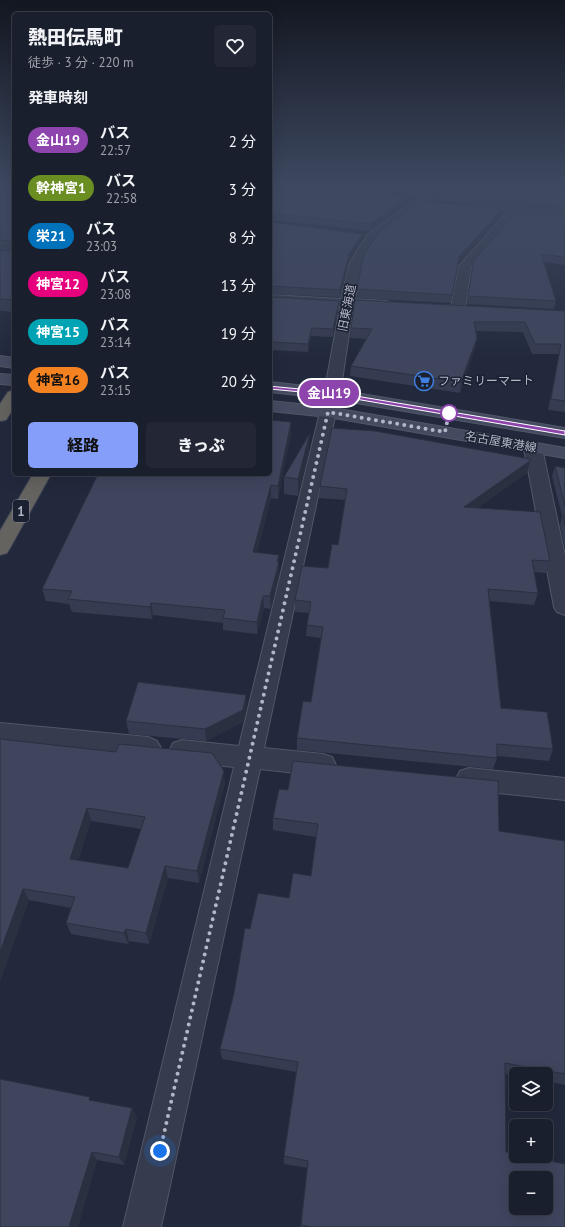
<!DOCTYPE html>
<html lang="ja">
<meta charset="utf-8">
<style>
body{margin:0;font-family:"PT Sans","Noto Sans JP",sans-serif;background:#232735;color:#f1f3f6;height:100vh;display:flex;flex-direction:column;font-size:15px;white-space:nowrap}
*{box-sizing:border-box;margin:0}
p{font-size:13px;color:#9fa2aa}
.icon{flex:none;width:22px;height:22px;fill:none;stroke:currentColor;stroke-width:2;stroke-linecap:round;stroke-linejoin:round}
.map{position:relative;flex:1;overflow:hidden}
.sheet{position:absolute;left:12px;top:12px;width:260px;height:464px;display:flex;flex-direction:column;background:#1a1f2d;border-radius:6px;box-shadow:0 4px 16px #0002,0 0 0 1px #383d49}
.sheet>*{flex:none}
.badge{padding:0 8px;border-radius:13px;font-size:14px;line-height:26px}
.controls{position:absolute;left:509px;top:1067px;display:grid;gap:8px}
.controls a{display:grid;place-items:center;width:44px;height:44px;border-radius:6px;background:#1a1f2d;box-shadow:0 4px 16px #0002,0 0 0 1px #383d49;font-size:20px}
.you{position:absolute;width:20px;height:20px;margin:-10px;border:3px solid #fff;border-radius:50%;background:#1a73e8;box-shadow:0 0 0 6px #1a73e833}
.map>.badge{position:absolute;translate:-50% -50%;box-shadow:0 0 0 2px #fff}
h2{padding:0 16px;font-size:15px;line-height:36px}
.round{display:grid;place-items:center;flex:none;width:42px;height:42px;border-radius:6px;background:#232735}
.headline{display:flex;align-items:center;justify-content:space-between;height:68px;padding:0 16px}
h1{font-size:19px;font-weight:800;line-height:30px}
.cta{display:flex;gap:8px;margin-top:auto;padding:8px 16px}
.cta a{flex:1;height:46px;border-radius:6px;background:#849efa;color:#111;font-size:16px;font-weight:800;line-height:46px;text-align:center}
.cta a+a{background:#232735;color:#f1f3f6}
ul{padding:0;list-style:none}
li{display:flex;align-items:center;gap:12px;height:48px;padding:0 16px}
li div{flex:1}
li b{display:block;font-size:15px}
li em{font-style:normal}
li .badge{min-width:44px;font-weight:700;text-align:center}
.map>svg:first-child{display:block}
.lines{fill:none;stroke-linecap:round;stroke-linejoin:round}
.minor-casing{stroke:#515767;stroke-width:2}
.secondary-casing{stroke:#515767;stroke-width:2}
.trunk-casing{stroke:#3e4454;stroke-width:2}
.minor{fill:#363c4d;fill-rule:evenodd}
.secondary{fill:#444a60;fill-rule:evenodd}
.trunk{fill:#646360;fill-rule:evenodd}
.wall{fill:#353b50;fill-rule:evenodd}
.shaded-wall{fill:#2b3041}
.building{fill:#3e455d;stroke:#2b3041;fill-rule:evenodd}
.line{fill:#8e44ad;stroke:#fff}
.walk{stroke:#b2b7c8;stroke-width:4;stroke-dasharray:0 7.2}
.stop-dot{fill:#fff;stroke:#8e44ad;stroke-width:2}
.labels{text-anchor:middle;stroke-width:3;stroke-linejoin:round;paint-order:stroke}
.far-street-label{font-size:12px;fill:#b2b7c8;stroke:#1b2131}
.far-poi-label{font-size:12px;fill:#b2b7c8;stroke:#1b2131;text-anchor:start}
.shield{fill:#1b2131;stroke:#858a9b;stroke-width:1}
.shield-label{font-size:13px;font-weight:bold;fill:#b2b7c8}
</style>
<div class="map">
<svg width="565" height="1227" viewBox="0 0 565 1227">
<rect width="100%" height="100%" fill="#22293c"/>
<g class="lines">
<g class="minor-casing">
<path id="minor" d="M432,188H443L377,239L362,262L355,299L385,301L390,302L392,305L390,308L385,309L353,307L340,394L338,397L332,399L326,397L324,394L340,307L270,303V295L341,299L350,262L368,234Z
M529,188H540L521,211L565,216V222L515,217L471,267L465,308L463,311L458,312L453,311L451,308L459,266L504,216L472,212L466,209L472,206L509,210Z
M328,407L334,408L336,412L264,748L323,754L332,757L336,765L332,773L323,776L260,769L161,1227H123L234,767L182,762L173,759L169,751L173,743L182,740L239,746L320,412L322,408Z
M533,443L539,444L542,448L565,556V615L557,612L554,607L524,448L527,444Z
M0,723L148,737L157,741L161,748L157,755L148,759L0,743Z
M469,768L565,778V800L469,790L460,787L456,779L460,771Z"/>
</g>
<g class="secondary-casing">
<path id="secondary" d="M0,356L14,358V368L0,366Z
M0,374L14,375V385L0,384Z
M270,382L332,389L565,428V438L332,399L270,392Z
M270,401L328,407L565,448V458L328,417L270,411Z"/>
</g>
<g class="trunk-casing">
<path id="trunk" d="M14,390V407L6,420L0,421V404L8,392Z
M33,474H51L10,548L7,553L0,555V531Z"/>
</g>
<use href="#minor" class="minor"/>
<use href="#secondary" class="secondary"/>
<use href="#trunk" class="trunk"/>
</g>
<path class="wall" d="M0,188H14V312L0,311Z
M367,188H430L416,197Z
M439,188H527L509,208L432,200V193Z
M565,188V214L524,210L525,203Z
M270,197L406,198L405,205L370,231L270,220Z
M502,209L501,217L458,265L451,303L357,298V289Z
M565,216V265L544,262L556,301L554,309L467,304L474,260Z
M270,222L362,234L361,241L349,262L340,297L270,294Z
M270,297L339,301L338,308L333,337L311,336L308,352L270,350Z
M565,311V412L548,410L559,354H532L523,332L476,331L477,338L475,348L460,393L350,376L351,366L366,339L350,338L351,328Z
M291,434L278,499L271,498L257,552L279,555V575L271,609L264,608L257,634L223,630V623L153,615L152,619L72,612L69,604L46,601L42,589Z
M309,450L298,496L284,494V477Z
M530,461L527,473L477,508L550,561L546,573L534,572L538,593L534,605L489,601L501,708L553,749L549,761L497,756V758L493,769L297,750V738L311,702L321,638L306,636L307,625L309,613L295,612V600L328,568L338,545L345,500L319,498L320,486Z
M555,466L565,468V549L560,525L562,516L552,476Z
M247,708L243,722L206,741L129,734L126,721Z
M0,739L225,783L199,883L168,878L149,944L129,941L128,944L71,934L66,923L71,908L29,900L0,981ZM91,821L141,829L128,868L78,860Z
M273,818L499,831L565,841V1085L546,1081V1074H516V1076L505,1074L506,1152L565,1227H300L308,1168L284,1164V1156L296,1072L222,1059L220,1049L250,929L289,898L311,876L316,837L273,830Z
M92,1101L137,1117L124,1165L97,1160L78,1227Z"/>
<path class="shaded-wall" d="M421,188H430L416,197V191Z
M523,188H527L509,208L511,202Z
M406,198L405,205L370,231V224Z
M502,209L501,217L458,265L451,303L459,257Z
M362,234L361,241L349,262L340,297V290L349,254Z
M339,301L338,308L333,337V329Z
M312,328L311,336L308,352V344Z
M477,338L475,348L460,393L461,382Z
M291,422V434L278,499V486Z
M310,433L309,450L298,496V479Z
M530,461L527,473L462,519L464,507Z
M271,485V498L254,565L253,552Z
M279,555V575L271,609L270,596Z
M263,596L264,608L257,634V622Z
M151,603L153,615L152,619L150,607Z
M246,695L247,708L243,722L206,741L205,729Z
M224,771L225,783L199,883L197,871Z
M87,808L91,821L75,871L70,859Z
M165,866L168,878L149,944L146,933Z
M23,889L29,900L0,981V952Z
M126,929L129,941L128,944L124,933Z
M132,1108L137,1117L124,1165L119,1157Z
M92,1152L97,1160L78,1227H69Z"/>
<path class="building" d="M0,188H14V300L0,299V250L12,251V241L0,240Z
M288,188H357L406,198L370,224L270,213V197Z
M401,188H421L416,191Z
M439,188H523L511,202L432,193Z
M538,188H565V207L525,203Z
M421,201L502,209L459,257L452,295L357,289L364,254L379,232Z
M517,212L565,216V257L541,254L556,301L468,296L474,260Z
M270,222L362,234L349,254L340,290L270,286Z
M270,297L339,301L333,329L312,328L308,344L270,342Z
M355,300L565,311V401L551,399L561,344H535L525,322H474L477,338L461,382L351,366L372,329L351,328Z
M270,420L291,422L278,486L271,485L253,552L279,555L277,562H279L270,596H263L257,622L223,618L225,610L151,603L150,607L68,599L72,591L42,589L98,474H270Z
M332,428L375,431L530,459V461L464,507L540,512L550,561L532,560L538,593L488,589L501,708L547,712L553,749L497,744V758L297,738L303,701L311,702L323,627L307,625L311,602L295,600L302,566L328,568L332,544L338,545L347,489L320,486Z
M310,433L298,479L284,477Z
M555,466L565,468V506Z
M563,515H565V525Z
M138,682L246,695L243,710L205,729L126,721Z
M0,739L116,752L119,744L212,753L224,771L197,871L165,866L146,933L126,929L124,933L66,923L75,897L23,889L0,952ZM87,808L145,817L128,868L70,859Z
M293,761L498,781L499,831L565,841V1074L505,1063L506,1152L516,1154V1156H526L565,1164V1227H312L301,1225L308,1161L284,1156L298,1062L220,1049L234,993L245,928L250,929L258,893L289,898L293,873L311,876L318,824L273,818L279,789L288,790ZM516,1178H546V1208H516Z
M0,1079L90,1097L89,1100L132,1108L119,1157L92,1152L69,1227H0Z"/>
<linearGradient id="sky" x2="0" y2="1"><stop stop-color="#131721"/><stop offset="0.52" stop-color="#3e4961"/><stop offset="1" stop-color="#3e4961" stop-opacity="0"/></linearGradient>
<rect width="565" height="360" fill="url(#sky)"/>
<path class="line" d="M268,386L332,392L565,431V435L332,395L270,389L267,387Z"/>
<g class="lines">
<path class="walk" d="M160,1151L328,412L445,432L449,413"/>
</g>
<defs>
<g id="supermarket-ring" transform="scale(1)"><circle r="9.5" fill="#1b2131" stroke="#3f7fe0" stroke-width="1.5"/><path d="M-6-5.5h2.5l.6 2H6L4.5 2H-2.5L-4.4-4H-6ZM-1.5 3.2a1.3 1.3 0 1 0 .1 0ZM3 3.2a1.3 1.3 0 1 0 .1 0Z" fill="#3f7fe0"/></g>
</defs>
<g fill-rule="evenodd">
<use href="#supermarket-ring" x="424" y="381"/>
</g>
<circle class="stop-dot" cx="449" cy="413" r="8"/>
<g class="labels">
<g class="far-street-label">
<text transform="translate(347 308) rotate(-79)" y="4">旧東海道</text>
<text transform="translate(501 442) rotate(10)" y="4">名古屋東港線</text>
</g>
<g class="far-poi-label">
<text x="438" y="385">ファミリーマート</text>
</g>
<rect class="shield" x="13" y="500" width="16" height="22" rx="3"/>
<g class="shield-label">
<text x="21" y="516">1</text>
</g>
</g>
</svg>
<div class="controls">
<a><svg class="icon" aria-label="layers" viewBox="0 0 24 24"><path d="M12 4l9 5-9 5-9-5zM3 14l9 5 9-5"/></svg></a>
<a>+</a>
<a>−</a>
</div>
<div class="you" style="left:160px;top:1151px"></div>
<b class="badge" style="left:329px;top:393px;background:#8e44ad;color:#fff">金山19</b>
<section class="sheet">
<div class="headline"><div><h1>熱田伝馬町</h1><p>徒歩 · 3 分 · 220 m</p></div><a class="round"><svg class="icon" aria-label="heart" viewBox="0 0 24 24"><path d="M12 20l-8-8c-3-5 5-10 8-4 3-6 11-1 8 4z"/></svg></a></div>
<h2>発車時刻</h2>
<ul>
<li><span class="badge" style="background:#8e44ad;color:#fff">金山19</span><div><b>バス</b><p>22:57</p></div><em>2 分</em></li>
<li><span class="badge" style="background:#6b8e23;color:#fff">幹神宮1</span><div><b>バス</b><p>22:58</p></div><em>3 分</em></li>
<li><span class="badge" style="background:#0072bc;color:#fff">栄21</span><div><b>バス</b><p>23:03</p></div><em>8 分</em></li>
<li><span class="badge" style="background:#e6007e;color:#fff">神宮12</span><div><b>バス</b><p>23:08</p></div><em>13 分</em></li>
<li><span class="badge" style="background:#00a3b4;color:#fff">神宮15</span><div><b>バス</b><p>23:14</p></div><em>19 分</em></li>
<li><span class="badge" style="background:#f58220;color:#111">神宮16</span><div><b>バス</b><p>23:15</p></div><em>20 分</em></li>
</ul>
<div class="cta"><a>経路</a><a>きっぷ</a></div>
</section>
</div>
